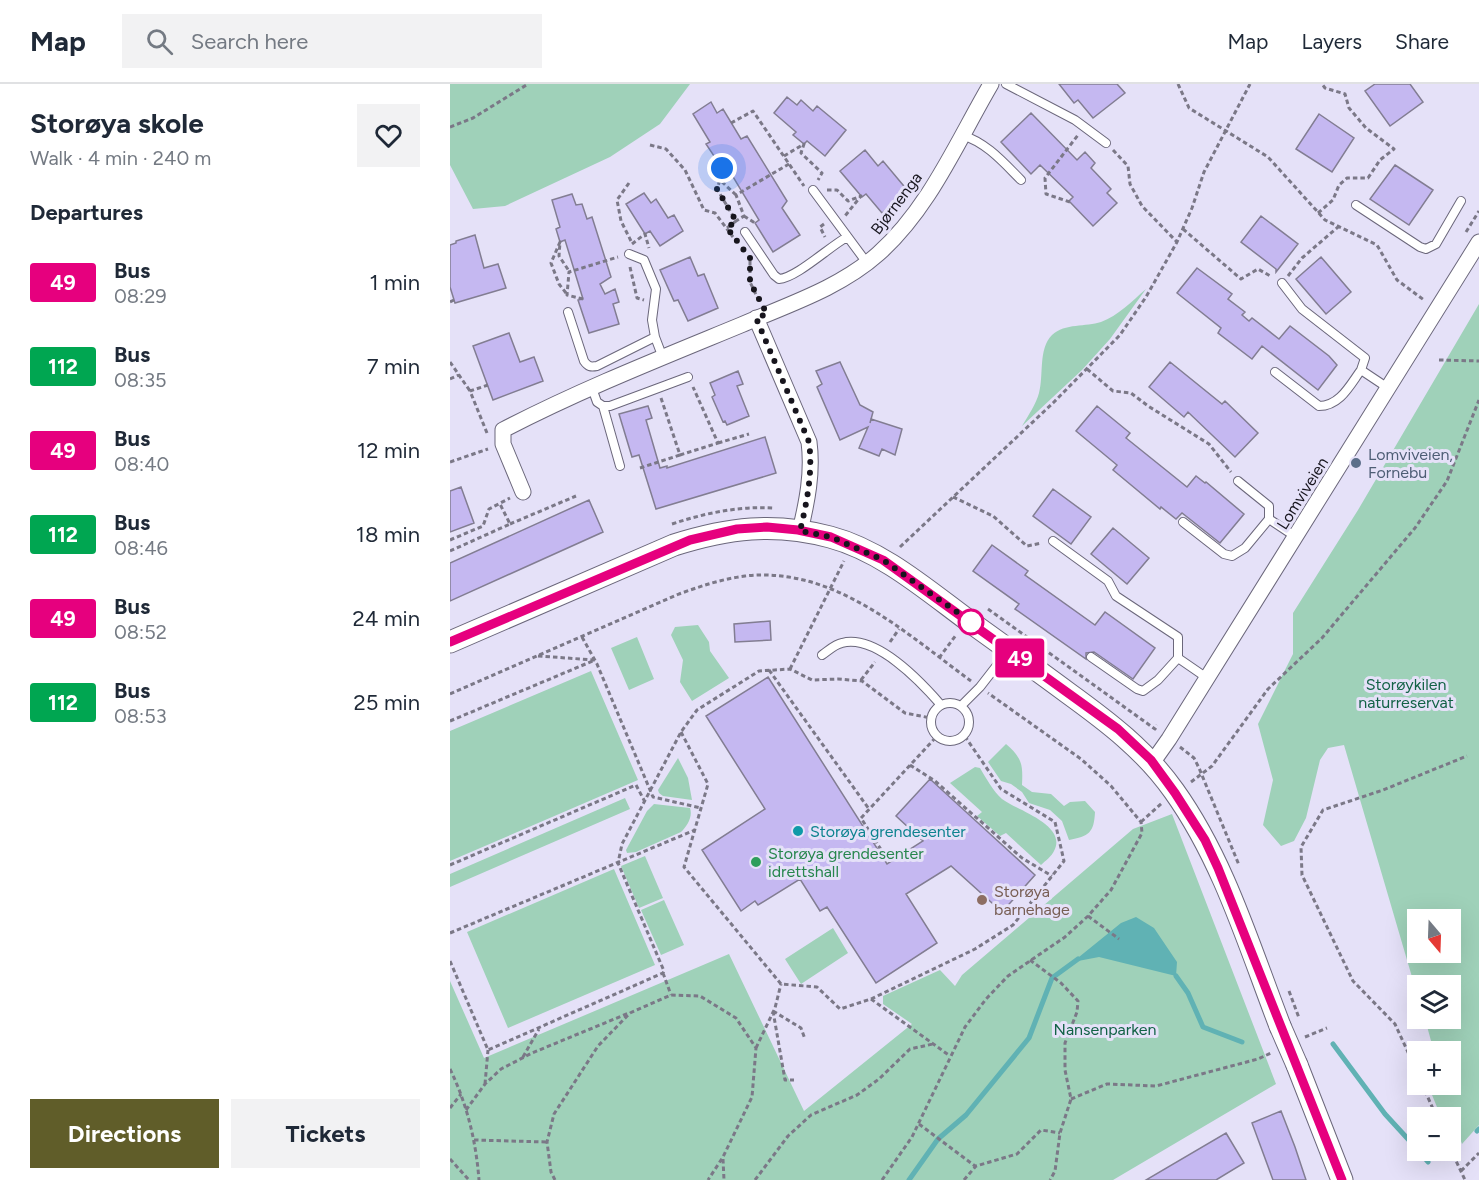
<!DOCTYPE html>
<meta charset="utf-8">
<style>
body{margin:0;font-family:Figtree,sans-serif;background:#f2f2f3;color:#1f2937;height:100vh;display:flex;flex-direction:column;font-size:22px;white-space:nowrap}
*{box-sizing:border-box;margin:0}
p{font-size:20px;color:#747a83}
.icon{flex:none;width:33px;height:33px;fill:none;stroke:currentColor;stroke-width:2;stroke-linecap:round;stroke-linejoin:round}
.map{position:relative;flex:1;overflow:hidden}
.side{display:flex;flex-direction:column;background:#fff;width:450px}
.side>*{flex:none}
.badge{padding:0 12px;border-radius:4px;font-size:21px;line-height:39px}
.needle{width:39px;rotate:161deg}
.buttons{position:absolute;left:957px;top:825px;display:grid;gap:12px}
.buttons a{display:grid;place-items:center;width:54px;height:54px;border-radius:0px;background:#fff;box-shadow:0 6px 24px #0002;font-size:30px}
.you{position:absolute;width:30px;height:30px;margin:-15px;border:4px solid #fff;border-radius:50%;background:#1a73e8;box-shadow:0 0 0 9px #1a73e833}
.map>.badge{position:absolute;translate:-50% -50%;box-shadow:0 0 0 3px #fff}
h2{padding:0 30px;font-size:22px;line-height:54px}
.round{display:grid;place-items:center;flex:none;width:63px;height:63px;border-radius:0px;background:#f2f2f3}
.head{display:flex;align-items:center;justify-content:space-between;height:102px;padding:0 30px}
h1{font-size:28px;font-weight:700;line-height:45px}
.button{display:flex;gap:12px;margin-top:auto;padding:12px 30px}
.button a{flex:1;height:69px;border-radius:0px;background:#605d29;color:#fff;font-size:24px;font-weight:700;line-height:69px;text-align:center}
.button a+a{background:#f2f2f3;color:#1f2937}
ul{padding:0;list-style:none}
li{display:flex;align-items:center;gap:18px;height:84px;padding:0 30px}
li div{flex:1}
li b{display:block;font-size:22px}
li em{font-style:normal}
li .badge{min-width:66px;font-weight:700;text-align:center}
header{display:flex;align-items:center;gap:36px;box-sizing:border-box;height:84px;padding:0 30px;background:#fff;border-bottom:2px solid #e0e1e3}
header strong{font-size:28px}
nav{display:flex;gap:33px;margin-inline-start:auto;font-size:21px}
.search{width:420px;height:54px;background:#f2f2f3;display:flex;align-items:center;gap:15px;box-sizing:border-box;padding:0 21px;border-radius:0px;color:#747a83;font-size:22px}
main{display:flex;flex:1;min-height:0}
.map>svg:first-child{display:block}
.green{fill:#9fd1b9;fill-rule:evenodd}
.water{fill:#60b2b4}
.lines{fill:none;stroke-linecap:round;stroke-linejoin:round}
.stream{stroke:#60b2b4;stroke-width:5}
.building{fill:#c5b8f1;stroke:#827d92;stroke-width:1.5}
.lane-casing{stroke:#6b677b;stroke-width:10}
.street-casing{stroke:#6b677b;stroke-width:17}
.secondary-casing{stroke:#6b677b;stroke-width:23}
.path{stroke:#7b7887;stroke-width:3;stroke-dasharray:4.5 3;stroke-linecap:butt}
.lane{stroke:#fff;stroke-width:8}
.street{stroke:#fff;stroke-width:15}
.secondary{stroke:#fff;stroke-width:21}
.secondary-bridge-casing{stroke:#6b677b;stroke-width:23;stroke-linecap:butt}
.secondary-bridge{stroke:#fff;stroke-width:21}
.line-casing{stroke:#fff;stroke-width:14}
.line{stroke:#e6007e;stroke-width:9}
.walk{stroke:#17151d;stroke-width:6;stroke-dasharray:0 10.8}
.service-dot{fill:#5c6f8a;stroke:#e5e1f8;stroke-width:2}
.stop-dot{fill:#fff;stroke:#e6007e;stroke-width:3}
.culture-dot{fill:#0f9aa8;stroke:#e5e1f8;stroke-width:2}
.leisure-dot{fill:#2e9e5b;stroke:#e5e1f8;stroke-width:2}
.education-dot{fill:#8d6e63;stroke:#e5e1f8;stroke-width:2}
.labels{text-anchor:middle;stroke-width:6;stroke-linejoin:round;paint-order:stroke}
.street-label{font-size:16px;fill:#17151d;stroke:#e5e1f8}
.service-label{font-size:16px;fill:#4e5e75;stroke:#e5e1f8;text-anchor:start}
.park-label{font-size:16px;fill:#126246;stroke:#e5e1f8}
.culture-label{font-size:16px;fill:#0d838f;stroke:#e5e1f8;text-anchor:start}
.leisure-label{font-size:16px;fill:#27864d;stroke:#e5e1f8;text-anchor:start}
.education-label{font-size:16px;fill:#785e54;stroke:#e5e1f8;text-anchor:start}
</style>
<header>
<strong>Map</strong>
<div class="search"><svg class="icon" aria-label="search" viewBox="0 0 24 24"><circle cx="10" cy="10" r="6"/><path d="M15 15l6 6"/></svg>Search here</div>
<nav><a>Map</a><a>Layers</a><a>Share</a></nav>
</header>
<main>
<section class="side">
<div class="head"><div><h1>Storøya skole</h1><p>Walk · 4 min · 240 m</p></div><a class="round"><svg class="icon" aria-label="heart" viewBox="0 0 24 24"><path d="M12 20l-8-8c-3-5 5-10 8-4 3-6 11-1 8 4z"/></svg></a></div>
<h2>Departures</h2>
<ul>
<li><span class="badge" style="background:#e6007e;color:#fff">49</span><div><b>Bus</b><p>08:29</p></div><em>1 min</em></li>
<li><span class="badge" style="background:#00a651;color:#fff">112</span><div><b>Bus</b><p>08:35</p></div><em>7 min</em></li>
<li><span class="badge" style="background:#e6007e;color:#fff">49</span><div><b>Bus</b><p>08:40</p></div><em>12 min</em></li>
<li><span class="badge" style="background:#00a651;color:#fff">112</span><div><b>Bus</b><p>08:46</p></div><em>18 min</em></li>
<li><span class="badge" style="background:#e6007e;color:#fff">49</span><div><b>Bus</b><p>08:52</p></div><em>24 min</em></li>
<li><span class="badge" style="background:#00a651;color:#fff">112</span><div><b>Bus</b><p>08:53</p></div><em>25 min</em></li>
</ul>
<div class="button"><a>Directions</a><a>Tickets</a></div>
</section>
<div class="map">
<svg width="1029" height="1096" viewBox="0 0 1029 1096">
<rect width="100%" height="100%" fill="#e5e1f8"/>
<path class="green" d="M0,0H240L210,40L160,73L55,122L23,125L0,81Z
M696,205L660,255L632,286L572,342C578,332 586,320 589,309C594,291 588,265 602,251C615,239 636,243 651,238C668,232 682,217 696,205Z
M1029,220V1041L1012,1060L1007,1046L1001,1048L1000,1034L991,1033L978,1001L1000,1000V968L974,967L983,964L975,935L1000,934V902H968L967,910L894,661L878,664L870,676L856,734L844,757L831,762L813,741L823,696L808,640L843,570V529L908,426ZM968,836H1000V868H968Z
M248,541L259,558L260,567L279,594L242,617L230,598L233,576L221,551L225,543Z
M187,553L204,595L179,606L161,564Z
M141,587L188,696L0,777V647Z
M556,660C572,674 573,680 572,701L582,708L601,710L614,722L620,718L635,717L645,728C644,749 639,752 619,756L612,737L600,726L579,719L572,708L561,700L551,697L538,678Z
M228,674L238,694L242,716L213,712L209,709L208,706Z
M525,683L530,684C536,694 543,707 552,715C566,726 618,741 604,767C602,772 595,777 591,781L556,749L550,752L527,732L532,728L500,699Z
M175,714L180,725L0,803V790Z
M204,720L240,724C243,733 237,742 231,748L186,768L177,769L176,766L197,727Z
M722,730L826,1000L663,1096H0V897L34,974L279,870L354,1027L462,940L433,920V912L490,886L505,902L512,891L683,745Z
M195,772L213,814L189,824L171,782Z
M164,785L205,881L58,944L17,848Z
M214,816L234,861L211,871L191,826Z
M383,844L398,869L351,900L335,875Z"/>
<path class="water" d="M686,833L704,844L727,878L726,892L649,873L628,877L629,873L671,839Z"/>
<g class="lines">
<path class="stream" d="M726,892L738,909L753,943L792,958
M883,960L935,1030L968,1066
M1027,1047L1029,1045
M968,1066L978,1078
M459,1096L488,1055L516,1031L579,954L602,894L628,875"/>
</g>
<path class="building" d="M609,0H667L675,9L643,34L628,16L624,19Z
M925,0H960L973,18L940,42L915,7Z
M337,13L347,21L351,16L363,27L367,22L396,46L375,72L357,57L354,60L343,51L346,48L324,29Z
M261,18L267,29L273,25L291,55L297,52L337,117L332,124L350,151L323,168L305,139L309,136L276,81L272,84L256,60L260,58L243,30Z
M581,29L627,76L635,68L645,79L641,84L661,105L657,109L667,119L643,142L619,117L623,113L590,81L581,90L551,58Z
M869,30L904,54L882,88L846,65Z
M415,66L428,82L433,77L458,107L432,129L416,110L412,113L390,87Z
M945,81L983,106L959,141L920,115Z
M194,109L201,119L206,115L218,134L224,131L233,147L210,162L200,147L195,150L176,120Z
M122,110L126,121L132,120L137,135L142,133L161,193L150,200L155,210L165,205L169,218L163,220L169,240L139,249L128,216L133,215L115,156L110,158L106,145L110,143L102,116Z
M811,132L848,160L826,188V185L791,158Z
M25,151L34,184L48,180L56,204L5,219L0,203V161L6,159V157Z
M240,173L248,192L254,190L268,224L238,237L228,216L224,217L210,186Z
M871,173L901,208L876,230L846,195Z
M747,184L782,210L778,215L795,228L792,231L799,237L802,234L829,255L840,242L879,272L887,281L868,306L812,262L802,275L768,249L771,244L727,209Z
M59,249L70,278L84,273L93,297L43,316L23,262Z
M390,278L410,321L423,328L420,339L421,335L452,345L445,371L432,365L429,372L409,364L418,343L390,356L367,303L372,300L366,287Z
M720,278L772,320L775,317L808,349L785,373L738,328L734,333L699,303Z
M288,287L293,300L287,302L299,332L277,341L275,337L273,338L262,313L265,311L260,299Z
M198,322L202,334L196,336L210,384L217,382V384L315,353L326,389L206,425L189,371L182,373L169,330Z
M647,322L680,349L676,354L737,403L746,392L755,399L756,398L794,430L770,459L732,429L726,435L711,423L710,425L663,386L667,381L626,347Z
M11,403L24,439L0,448V407Z
M603,405L641,433L621,460L583,432Z
M139,416L153,448L0,517V479Z
M663,444L699,474L677,500L641,470Z
M542,461L578,487L575,491L645,541L655,528L705,564L683,595L644,568L636,569V575L565,525L569,520L523,487Z
M320,537L321,556L285,558L284,540Z
M318,593L437,780L473,757L446,732L480,695L585,791L552,828L501,782L456,810L487,859L426,899L377,823L370,827L350,795L308,821L305,817L291,827L252,766L315,725L256,632Z
M831,1027L845,1063L856,1096H823L802,1039Z
M776,1049L794,1079L766,1096H696Z"/>
<g class="lines">
<g class="lane-casing">
<path id="lane" d="M556,0L625,36L656,59
M512,51C537,59 553,78 571,96
M363,106L417,179
M906,121L970,163L976,165L986,160L1011,117
M295,148L324,191L329,195C346,194 379,163 397,153
M179,170L194,176L206,205L202,236L205,253L213,274
M832,199L852,225L915,274L911,286L938,304
M118,228L134,277C138,283 141,283 147,282L205,253
M825,288L869,322C890,322 900,301 911,286
M142,304L147,318L153,322H160L238,293
M153,322L170,382
M788,397L819,422V435L846,453
M733,438L774,470L782,472L795,464L819,435
M603,457L658,497L666,512L728,553V574L757,594
M372,571C378,567 385,560 392,559C426,550 471,598 491,621
M641,573L687,605L693,607L708,596L728,574
M481 638a19 19 0 1 1 38 0a19 19 0 1 1-38 0Z
M511,622L530,603L558,567"/>
</g>
<g class="street-casing">
<path id="street" d="M306,234L359,358C363,388 357,418 350,447
M73,408L53,360V346C130,306 211,274 291,241C337,221 390,204 428,170C479,125 507,58 541,0
M701,676L707,672L719,655L1029,158"/>
</g>
<g class="secondary-casing">
<path id="secondary" d="M0,558L224,461C278,444 324,438 380,453C433,467 479,508 523,540C555,563 587,586 618,609C658,638 695,666 724,707C774,777 799,862 830,942
M847,981L892,1096"/>
</g>
<path class="path" d="M728,0L739,24L818,73L875,136L927,161L947,196L974,216
M281,39L303,27L354,102
M0,43L23,34L78,0
M200,61L216,65L235,86L254,126L265,129L283,153
M663,66L678,82L680,100L692,122L727,158
M334,72L354,60L351,69L372,89L368,96
M270,96L272,84
M179,99L167,116L171,137L182,159
M377,106H387L398,117L411,112L395,132
M286,111L270,96L267,105L286,137L294,132L286,111L339,80
M620,118L596,110L595,94L628,51
M868,129L883,116L889,101L897,94H918L930,76L944,65L916,44L899,24L895,10L875,4L872,0
M294,132L305,139
M374,140L370,143L375,153
M277,144L286,137
M733,145L791,195L808,185L822,193
M1016,148L1029,127
M182,160L195,150L199,164
M300,177V198L309,217
M180,183L187,214L194,216
M838,192L852,174L888,143
M116,209L109,200L101,179L110,158L109,172L119,187
M133,215L117,211L119,188L168,173
M0,218L4,216
M989,276L1029,277
M0,278L20,307
M637,285L663,307L681,309L698,322L759,360L781,388
M0,295L9,291
M211,314L230,371L268,359L243,303
M37,349L20,307L38,301
M268,359L299,350
M0,378L38,365
M190,384L230,371
M503,413L543,432L577,462L592,459
M60,440L126,412
M222,440C255,429 289,422 324,424
M0,456L33,442L39,425L60,414
M450,463L603,319L670,251L696,213L727,158L742,124L754,88L800,0
M0,467L60,440L50,420
M538,525L705,645L707,641
M132,553L147,580L203,713L251,724
M440,558L449,545
M88,572L145,576
M489,574L506,551
M340,585L394,477
M319,586L419,725
M411,596L425,578
M0,610L229,510C251,502 272,495 295,492C384,482 454,548 521,597
M0,637L145,576
M231,648L258,700L234,783L331,900L367,903L390,925L421,915L525,865L563,841L614,777L605,738L551,705L514,651
M730,663L744,674L749,684L789,781
M460,681L485,697L572,774L602,792
M741,698L762,682L818,605L872,554L965,444L997,397L1029,316
M691,738L712,719
M435,772L411,734L487,652
M0,781L186,701L195,718
M638,832L669,855
M0,849L245,746
M580,876L611,899L628,917L627,928L615,959V986L621,1015L610,1049L605,1087L600,1096
M0,877L38,966L213,889L214,887L168,779L172,760L231,648L247,626L309,587L340,585L362,596L388,595L412,597L455,629L481,634
M213,889L221,911
M839,907L849,934
M421,915L500,972
M323,927L335,996H344
M323,927L351,944L355,955
M855,953L877,944
M306,964L325,924L331,900
M73,973L89,945
M0,985C17,1020 26,1057 29,1096
M968,990L945,940L903,897L852,791L851,763L873,726L933,706L1017,672
M35,1000L38,966
M972,1000L987,1034
M621,1015L657,1000L706,1002L808,975L821,969
M0,1024L11,1010
M16,1026L35,1000L51,985L82,969L179,929
M469,1040L525,1082
M24,1056L97,1058
M1000,1064L1015,1096
M0,1075L19,1096
M273,1075L274,1096
M1011,1087L1029,1069
M105,1096L101,1088L97,1058L104,1030L148,962L180,929L221,911L250,912L286,934L306,964L302,1013L273,1073L258,1096
M305,1096L338,1052L361,1031L407,1011L429,995L460,965L483,960
M432,1096L462,1053L515,943L536,915L558,892L615,853L638,832L661,806L692,749L691,738L661,702L631,675L538,609
M514,1096L526,1082L567,1070L591,1046L610,1049"/>
<use href="#lane" class="lane"/>
<use href="#street" class="street"/>
<use href="#secondary" class="secondary"/>
<g class="secondary-bridge-casing">
<path id="secondary-bridge" d="M830,942L847,981"/>
</g>
<use href="#secondary-bridge" class="secondary-bridge"/>
</g>
<g class="lines">
<g class="line-casing">
<path id="line" d="M0,558L240,456L287,445L317,443L348,446L381,453L433,476L668,645L701,676L725,709L755,756L768,784L892,1096"/>
</g>
<use href="#line" class="line"/>
<path class="walk" d="M272,84L267,105L286,137L277,144L300,174V198L317,230L306,234L359,358C363,388 357,418 350,447L381,453L433,476L521,538"/>
</g>
<circle class="service-dot" cx="906" cy="379" r="6"/>
<circle class="stop-dot" cx="521" cy="538" r="12"/>
<circle class="culture-dot" cx="348" cy="747" r="6"/>
<circle class="leisure-dot" cx="306" cy="778" r="6"/>
<circle class="education-dot" cx="532" cy="816" r="6"/>
<g class="labels">
<g class="street-label">
<text transform="translate(446 119) rotate(-53)" y="6">Bjørnenga</text>
<text transform="translate(852 409) rotate(-58)" y="6">Lomviveien</text>
</g>
<g class="service-label">
<text x="918" y="376">Lomviveien,<tspan x="918" dy="18">Fornebu</tspan></text>
</g>
<g class="park-label">
<text x="956" y="606">Storøykilen<tspan x="956" dy="18">naturreservat</tspan></text>
<text x="655" y="951">Nansenparken</text>
</g>
<g class="culture-label">
<text x="360" y="753">Storøya grendesenter</text>
</g>
<g class="leisure-label">
<text x="318" y="775">Storøya grendesenter<tspan x="318" dy="18">idrettshall</tspan></text>
</g>
<g class="education-label">
<text x="544" y="813">Storøya<tspan x="544" dy="18">barnehage</tspan></text>
</g>
</g>
</svg>
<div class="buttons">
<a><svg class="needle" viewBox="-14 -14 28 28"><path d="M0-13l5 13h-10z" fill="#e53935"/><path d="M0 13l5-13h-10z" fill="#747a83"/></svg></a>
<a><svg class="icon" aria-label="layers" viewBox="0 0 24 24"><path d="M12 4l9 5-9 5-9-5zM3 14l9 5 9-5"/></svg></a>
<a>+</a>
<a>−</a>
</div>
<div class="you" style="left:272px;top:84px"></div>
<b class="badge" style="left:570px;top:574px;background:#e6007e;color:#fff">49</b>
</div>
</main>
